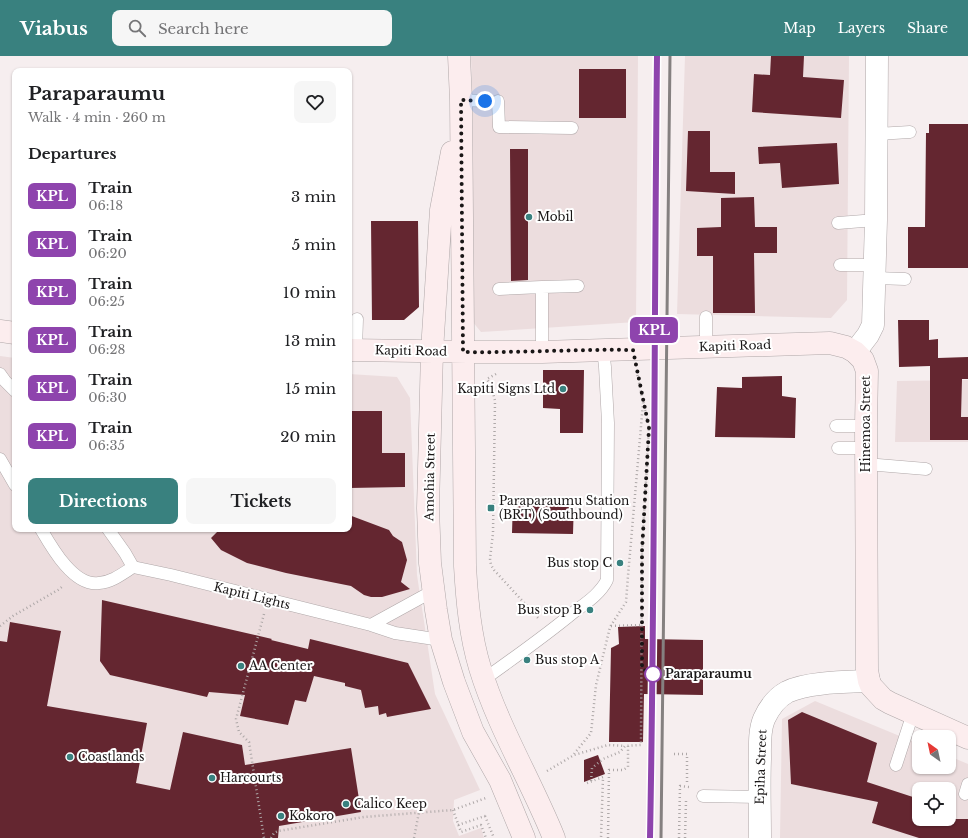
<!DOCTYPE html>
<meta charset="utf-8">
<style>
body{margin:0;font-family:"Libre Baskerville",serif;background:#f6f6f6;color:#202124;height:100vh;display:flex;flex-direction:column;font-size:15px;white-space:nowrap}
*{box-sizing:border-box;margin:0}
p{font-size:13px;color:#757577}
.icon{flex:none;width:22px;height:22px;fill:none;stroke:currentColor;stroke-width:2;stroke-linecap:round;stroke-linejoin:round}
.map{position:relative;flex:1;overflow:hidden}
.details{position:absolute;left:12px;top:12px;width:340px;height:464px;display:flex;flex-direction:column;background:#fff;border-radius:8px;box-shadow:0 1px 3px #0004}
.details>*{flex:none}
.badge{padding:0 8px;border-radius:6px;font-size:14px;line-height:26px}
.needle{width:26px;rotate:327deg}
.buttons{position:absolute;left:912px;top:674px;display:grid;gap:8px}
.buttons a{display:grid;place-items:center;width:44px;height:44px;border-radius:8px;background:#fff;box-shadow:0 1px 3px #0004;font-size:20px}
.you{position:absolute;width:20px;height:20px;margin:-10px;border:3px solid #fff;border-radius:50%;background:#1a73e8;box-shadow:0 0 0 6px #1a73e833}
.map>.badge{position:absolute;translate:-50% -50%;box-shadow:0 0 0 2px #fff}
h2{padding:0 16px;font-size:15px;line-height:36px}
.round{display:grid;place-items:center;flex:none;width:42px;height:42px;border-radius:8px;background:#f6f6f6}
.headline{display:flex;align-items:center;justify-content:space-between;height:68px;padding:0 16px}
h1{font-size:19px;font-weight:800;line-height:30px}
.cta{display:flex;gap:8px;margin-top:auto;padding:8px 16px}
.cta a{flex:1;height:46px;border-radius:8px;background:#39817f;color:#fff;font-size:16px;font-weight:800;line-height:46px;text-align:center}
.cta a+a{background:#f6f6f6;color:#202124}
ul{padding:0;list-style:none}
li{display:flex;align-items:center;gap:12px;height:48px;padding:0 16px}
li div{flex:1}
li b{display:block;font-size:15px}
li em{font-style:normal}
li .badge{min-width:44px;font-weight:700;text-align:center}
header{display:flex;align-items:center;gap:24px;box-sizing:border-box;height:56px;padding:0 20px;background:#39817f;color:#fff}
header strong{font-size:19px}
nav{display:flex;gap:22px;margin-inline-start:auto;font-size:14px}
.search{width:280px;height:36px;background:#f6f6f6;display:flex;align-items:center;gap:10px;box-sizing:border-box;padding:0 14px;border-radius:8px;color:#757577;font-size:15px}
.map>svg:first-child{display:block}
.built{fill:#ecddde;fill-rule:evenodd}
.building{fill:#642630}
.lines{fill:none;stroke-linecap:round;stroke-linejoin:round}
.lane-casing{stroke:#afa7a8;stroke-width:13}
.street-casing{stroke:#afa7a8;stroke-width:23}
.secondary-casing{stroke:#afa7a8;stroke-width:23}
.path{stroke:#aea8a8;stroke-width:2.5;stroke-dasharray:1 3;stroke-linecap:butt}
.lane{stroke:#fff;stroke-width:12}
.street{stroke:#fff;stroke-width:22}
.secondary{stroke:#fcedee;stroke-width:22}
.rail{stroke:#858080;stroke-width:3}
.line-casing{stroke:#fff;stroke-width:9}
.line{stroke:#8e44ad;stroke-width:6}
.walk{stroke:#191616;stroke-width:4;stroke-dasharray:0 7.2}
.poi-dot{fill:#39817f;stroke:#fff;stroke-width:1.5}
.stop-dot{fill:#fff;stroke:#8e44ad;stroke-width:2}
.labels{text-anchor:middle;stroke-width:4;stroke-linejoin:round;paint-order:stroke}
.poi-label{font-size:12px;fill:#191616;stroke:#fff;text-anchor:start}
.street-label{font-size:12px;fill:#191616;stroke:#fff}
.stop-label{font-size:12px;font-weight:bold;fill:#191616;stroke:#fff;text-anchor:start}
</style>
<header>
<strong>Viabus</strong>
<div class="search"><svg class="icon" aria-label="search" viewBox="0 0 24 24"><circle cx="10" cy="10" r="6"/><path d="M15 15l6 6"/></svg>Search here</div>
<nav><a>Map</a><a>Layers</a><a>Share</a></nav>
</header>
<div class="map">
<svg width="968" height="782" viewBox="0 0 968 782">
<rect width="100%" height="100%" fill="#f6eeef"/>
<path class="built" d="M471,0H638L636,266L481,276L468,260L473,62Z
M685,0H849L847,244L831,262L677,258Z
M0,300L15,302V473H349V318L397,321L410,342L417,519L435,638L480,734L454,744L453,765L459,780L481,772L484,782H0Z
M968,324V386H895L897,325Z
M815,645L919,688V711H949V700L968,708V782H780L782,663ZM919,733H949V763H919Z"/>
<path class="building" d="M771,0H804L803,21L844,24L841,62L752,56L754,18L770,19Z
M579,13H626V62H579Z
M929,68H968V212H908V171H925L926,77H929Z
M688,75H710V116H735V138L686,135Z
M837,87L839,128L782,132L780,107L759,108L758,91Z
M510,93H528V224L511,225Z
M754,141L755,171H777V197H754L755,257H713V200H697V172L721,171V142Z
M371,165H418L419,251L404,264H372Z
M898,264H929V284L938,283V302L968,301V323H962L961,361H968V384H930V310L899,311Z
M543,314H584L583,377H560V353L543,352Z
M782,320V340L796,342L795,382L715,381L717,331L742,332V321Z
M349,355H382V397H405V431L349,432Z
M513,444L574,445L573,478L512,477Z
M349,459L389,474L393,480L402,486L407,504L401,526L410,533L382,541H371L364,539L351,530L286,517L247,507L221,494L211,482L220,473H349Z
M102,544L272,583L271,584L308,593L310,583L408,607L431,653L387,661L386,657L379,659L378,650L365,652L361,634L345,630V627L314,620L306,646L295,644L288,669L240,660L245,639L209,636L207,641L110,619L100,605Z
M10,566L61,575L47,650L147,667L136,727L170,734L183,676L242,689L245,709L351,692L361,756L279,770L278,782H0V585L7,586Z
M645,570V583L703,584V639L644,638L643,686H609L611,592L619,588L618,571Z
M802,656L877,687L867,726L919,743V763H968V782H919L872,767L878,746L791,728L788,664Z
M598,699L605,718L584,726V704Z"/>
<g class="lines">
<g class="lane-casing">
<path id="lane" d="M461,44L485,45
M498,45L499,71L572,72
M877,78L910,76
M838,167L876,164
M840,209H875
M875,222L905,223
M542,231L578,230
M499,233L542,231V296
M706,261V291
M356,293L357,263
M0,318L5,325L15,335
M836,370H866
M838,392H866
M0,403L15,429
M866,408L926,413
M41,473C52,492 74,531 99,527C112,526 122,518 133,511L171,519L371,569L395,577L441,584
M108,473L125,497L133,511
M371,569L433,535
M483,624C514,602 545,580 574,556C586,547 600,538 607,524L608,367L605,311L603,293
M896,709L913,657
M965,738L968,728
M703,740L760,741"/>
</g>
<g class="street-casing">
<path id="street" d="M855,296L868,279L873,269L876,164L877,0
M760,782C760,756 759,729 760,703C760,690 759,675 764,663C769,652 776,642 787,636C807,626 846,626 869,625"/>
</g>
<g class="secondary-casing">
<path id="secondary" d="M459,0L461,44L465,510C467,544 470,579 480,612C498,671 531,725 554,782
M452,96L441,154L432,295L428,452L430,507L436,554L441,584L454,626L473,676L500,724L524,782
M0,275L15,277
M349,294L484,296H542L830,287L846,291L855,296L863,304L867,315L866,370L867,614L869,625L871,630L883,643L890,647L968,682"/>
</g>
<path class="path" d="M496,318L487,323L492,332L495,345L493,477L490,503L491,509L494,514L539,563
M264,558L236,663L239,676L249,686L264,782
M0,570L13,560L58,534L63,530
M611,570L642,569
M574,698L591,677L596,629L610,571L626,546L628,520L643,347
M674,698H687V726
M547,715L574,699L608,689L625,690
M591,725L592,712L603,703L620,696L625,690L641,689L642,495L649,372L636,313
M587,727L603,721L601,782
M453,754L461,776L481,769L486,782
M485,760L494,782
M458,769L488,759
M271,782L274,777L278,775L364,761L453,754L486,742
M414,782L419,756
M608,782L609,714H623L628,711V690
M679,782L680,730L689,731
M685,782L686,745"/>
<use href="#lane" class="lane"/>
<use href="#street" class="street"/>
<use href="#secondary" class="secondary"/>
<path class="rail" d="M650,782L652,664L654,292L657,0
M661,782L670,0"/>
</g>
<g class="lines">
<g class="line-casing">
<path id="line" d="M650,782C655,521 654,261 657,0"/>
</g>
<use href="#line" class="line"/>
<path class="walk" d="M485,45L461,44L463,296C519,297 576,293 633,294L649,372L642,495V613L653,618"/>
</g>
<g class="poi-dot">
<circle cx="529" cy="161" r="4"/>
<circle cx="563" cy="333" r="4"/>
<rect x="487" y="448" width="8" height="8" rx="2"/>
<circle cx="620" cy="507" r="4"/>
<circle cx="590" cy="554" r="4"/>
<circle cx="527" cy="604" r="4"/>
<circle cx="241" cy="610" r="4"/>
<circle cx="70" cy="701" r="4"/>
<circle cx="212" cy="722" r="4"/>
<circle cx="346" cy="748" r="4"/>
<circle cx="281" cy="760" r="4"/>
</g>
<circle class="stop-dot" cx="653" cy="618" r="8"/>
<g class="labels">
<g class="poi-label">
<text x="537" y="165">Mobil</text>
<text x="555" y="337" text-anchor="end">Kapiti Signs Ltd</text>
<text x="499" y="449">Paraparaumu Station<tspan x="499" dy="14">(BRT) (Southbound)</tspan></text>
<text x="612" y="511" text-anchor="end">Bus stop C</text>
<text x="582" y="558" text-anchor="end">Bus stop B</text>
<text x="535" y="608">Bus stop A</text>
<text x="249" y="614">AA Center</text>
<text x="78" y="705">Coastlands</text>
<text x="220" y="726">Harcourts</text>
<text x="354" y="752">Calico Keep</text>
<text x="289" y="764">Kokoro</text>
</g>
<g class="street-label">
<text transform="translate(735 290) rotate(-2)" y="4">Kapiti Road</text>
<text transform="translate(411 295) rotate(1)" y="4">Kapiti Road</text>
<text transform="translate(866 368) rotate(-90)" y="4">Hinemoa Street</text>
<text transform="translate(430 421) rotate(-89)" y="4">Amohia Street</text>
<text transform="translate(252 540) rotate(14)" y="4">Kapiti Lights</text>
<text transform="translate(761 711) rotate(-88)" y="4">Epiha Street</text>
</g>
<g class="stop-label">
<text x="665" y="622">Paraparaumu</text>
</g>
</g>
</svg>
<div class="buttons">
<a><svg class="needle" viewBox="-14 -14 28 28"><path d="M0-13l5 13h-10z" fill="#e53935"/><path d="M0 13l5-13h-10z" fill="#757577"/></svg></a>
<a><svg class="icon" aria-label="locate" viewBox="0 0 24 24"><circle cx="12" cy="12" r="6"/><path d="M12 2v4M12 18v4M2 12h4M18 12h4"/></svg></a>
</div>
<div class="you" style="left:485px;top:45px"></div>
<b class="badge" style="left:654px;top:274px;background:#8e44ad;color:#fff">KPL</b>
<section class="details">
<div class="headline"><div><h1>Paraparaumu</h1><p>Walk · 4 min · 260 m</p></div><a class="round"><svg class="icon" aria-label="heart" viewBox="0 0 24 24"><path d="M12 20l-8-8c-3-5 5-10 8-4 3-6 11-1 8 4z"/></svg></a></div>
<h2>Departures</h2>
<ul>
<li><span class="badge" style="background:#8e44ad;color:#fff">KPL</span><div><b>Train</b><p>06:18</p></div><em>3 min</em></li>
<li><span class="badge" style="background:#8e44ad;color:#fff">KPL</span><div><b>Train</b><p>06:20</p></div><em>5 min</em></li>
<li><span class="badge" style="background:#8e44ad;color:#fff">KPL</span><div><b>Train</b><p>06:25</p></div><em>10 min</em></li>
<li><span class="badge" style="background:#8e44ad;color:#fff">KPL</span><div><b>Train</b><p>06:28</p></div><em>13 min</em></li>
<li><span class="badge" style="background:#8e44ad;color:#fff">KPL</span><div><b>Train</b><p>06:30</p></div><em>15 min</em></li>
<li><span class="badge" style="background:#8e44ad;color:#fff">KPL</span><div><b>Train</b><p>06:35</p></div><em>20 min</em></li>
</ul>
<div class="cta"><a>Directions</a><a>Tickets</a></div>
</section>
</div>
